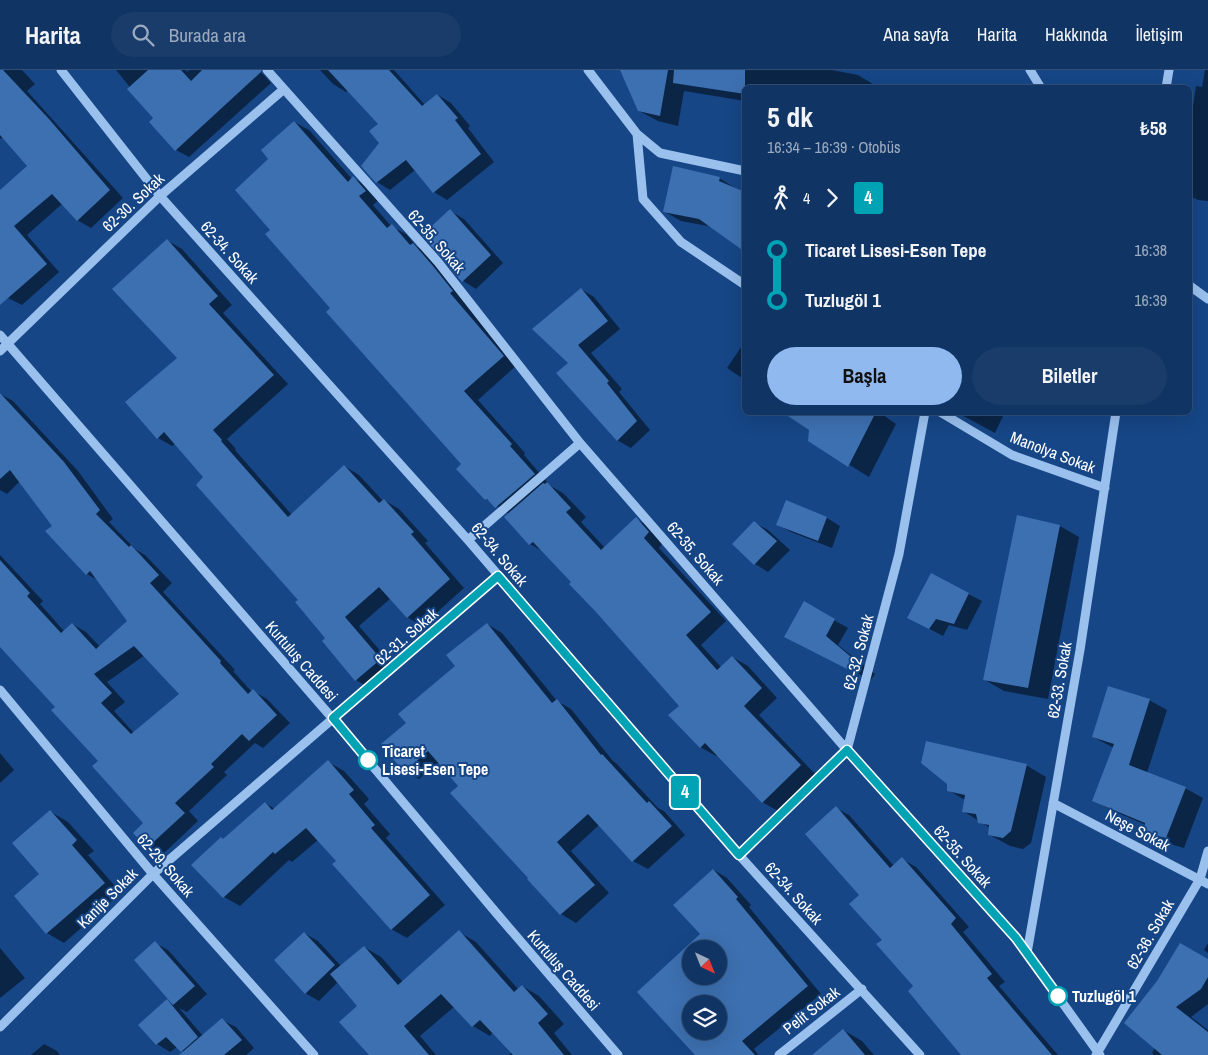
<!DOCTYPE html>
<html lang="tr">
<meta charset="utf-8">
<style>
body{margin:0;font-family:"Archivo Narrow",sans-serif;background:#193c6a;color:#f1f3f6;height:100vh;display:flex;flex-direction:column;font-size:19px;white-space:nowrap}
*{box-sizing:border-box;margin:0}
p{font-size:16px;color:#9caabf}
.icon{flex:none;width:28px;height:28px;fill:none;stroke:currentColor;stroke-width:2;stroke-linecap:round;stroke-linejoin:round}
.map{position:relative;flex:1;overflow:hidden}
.panel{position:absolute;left:742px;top:15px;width:450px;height:330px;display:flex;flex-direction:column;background:#103464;border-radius:8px;box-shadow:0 5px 20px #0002,0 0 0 1px #304f78}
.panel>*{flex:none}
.badge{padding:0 10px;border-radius:4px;font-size:18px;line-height:32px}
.needle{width:32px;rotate:137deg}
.buttons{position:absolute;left:682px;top:870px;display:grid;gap:10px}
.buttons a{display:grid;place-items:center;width:45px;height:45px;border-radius:50%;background:#103464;box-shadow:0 5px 20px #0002,0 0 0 1px #304f78;font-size:25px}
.map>.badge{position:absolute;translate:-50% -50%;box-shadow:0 0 0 2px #fff}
.legs{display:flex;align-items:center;gap:8px;height:55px;padding:0 25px;font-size:16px}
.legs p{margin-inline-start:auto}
.headline{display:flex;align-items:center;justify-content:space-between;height:85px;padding:0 25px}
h1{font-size:28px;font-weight:700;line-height:38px}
.primary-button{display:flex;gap:10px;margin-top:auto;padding:10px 25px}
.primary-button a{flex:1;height:58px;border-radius:30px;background:#90b9f0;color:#111;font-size:20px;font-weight:700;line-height:58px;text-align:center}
.primary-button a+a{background:#193c6a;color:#f1f3f6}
ul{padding:0 25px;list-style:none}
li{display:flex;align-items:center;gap:18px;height:50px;font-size:19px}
li i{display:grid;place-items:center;width:8px;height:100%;margin:0 6px;background:currentColor}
li i::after{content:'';width:12px;height:12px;margin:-6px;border:4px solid;border-radius:50%;background:#103464}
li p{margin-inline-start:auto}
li:first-child i{background:linear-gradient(#0000 50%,currentColor 0)}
li:last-child i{background:linear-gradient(currentColor 50%,#0000 0)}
header{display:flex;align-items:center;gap:30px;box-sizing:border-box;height:70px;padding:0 25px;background:#103464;border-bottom:1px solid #304f78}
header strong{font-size:24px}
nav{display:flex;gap:28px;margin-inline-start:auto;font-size:18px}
.search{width:350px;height:45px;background:#193c6a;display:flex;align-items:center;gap:12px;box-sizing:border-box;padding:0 18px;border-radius:28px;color:#9caabf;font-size:19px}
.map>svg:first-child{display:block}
.shadow{fill:#0007;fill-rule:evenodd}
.building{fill:#3d70b0;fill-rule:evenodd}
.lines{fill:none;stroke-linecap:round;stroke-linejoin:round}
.minor{stroke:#9ac0ee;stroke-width:9}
.line-1-casing{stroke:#fff;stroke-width:11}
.line-1{stroke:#00a3b4;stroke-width:8}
.stop-1-dot{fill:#fff;stroke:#00a3b4;stroke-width:2.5}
.labels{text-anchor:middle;stroke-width:4;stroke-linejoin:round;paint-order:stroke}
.street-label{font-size:16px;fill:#fff;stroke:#164686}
.stop-label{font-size:16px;font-weight:bold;fill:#fff;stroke:#164686;text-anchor:start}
</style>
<header>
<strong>Harita</strong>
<div class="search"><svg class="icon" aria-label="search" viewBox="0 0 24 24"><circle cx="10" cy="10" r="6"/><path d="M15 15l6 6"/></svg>Burada ara</div>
<nav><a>Ana sayfa</a><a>Harita</a><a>Hakkında</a><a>İletişim</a></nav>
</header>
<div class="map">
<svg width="1208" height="985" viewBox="0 0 1208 985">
<rect width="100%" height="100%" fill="#164686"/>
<path class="shadow" d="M0,0H22L35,14L27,21L123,128L91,158L77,150L62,134L27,165L59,202L22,235L8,228L0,218V121L28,96L3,67L0,69Z
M116,0H186L187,2L189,0H259L271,13L189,87L176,80L155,48Z
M320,0H394L425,35L438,25L451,33L470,56L468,58L494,92L447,130L434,122L415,100L390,120L377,112L381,73L380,54L348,20L346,22L333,14Z
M621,0H832L858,5L876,16L875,18H745V31L684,21L678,56L658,51L639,41Z
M1205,0H1208V131L1198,130L1190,126V57L1196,16L1202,17Z
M1097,14L1113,18H1096Z
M294,52L309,60L352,109L353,108L367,116L380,129L373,135L391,156L406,164L417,177L427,183L517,295L478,330L525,383L524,385L548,413L547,414L563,423L586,447L581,452L605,478L636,449L652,458L664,471L659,478L726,551L701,575L721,597L732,587L748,596L777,628L759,645L816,705L778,741L762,732L718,685L716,686L700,677L680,636L572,512L544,482L530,474L506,447L509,444L486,429L463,394L332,238L272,160L270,89Z
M719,108L745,124V181L713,157L681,151L665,142Z
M450,141L464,149L503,193L476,219L463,211Z
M168,171L182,179L232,235L223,243L288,314L227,369L236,379L235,380L292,445L344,396L359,405L383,431L384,430L399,439L428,471L425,473L464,518L422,556L407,547L391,528L359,556L395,598L371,619L356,610L324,571L327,568L300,530L205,408L176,373L172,376L158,368L178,288Z
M581,219L594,227L620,259L591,283L622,319L619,322L650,360L631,378L617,370L570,293Z
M745,271V310L727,298Z
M0,324L13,331L78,401L113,449L109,452L135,479L145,485L172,513L163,522L235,600L233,601L252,622L253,621L267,629L290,653L263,678L255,673L224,702L227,705L189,741L198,751L162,785L148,777L135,763L145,753L100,691L57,637L0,575V485L43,531L40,534L64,561L72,554L86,562L100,577L129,551L99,511L87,504L20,411L7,424L0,420ZM145,585L181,624L134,663L114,641L125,632L107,612Z
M784,342H879L896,354L869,407L809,370L810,359Z
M956,342H1005L995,363Z
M787,431L827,448L840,456L832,478L791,462L778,455Z
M755,453L768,460L790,480L768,502L755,494L734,474Z
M1060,456L1079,467L1048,629L1004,621L985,610Z
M931,505L982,531L967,560L949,555L943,566L922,555Z
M804,533L848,558L838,575L875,604L871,610L798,574Z
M487,554L502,563L557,631L571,639L613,691L617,694L658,738L664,741L685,765L648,799L633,791L599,755L571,781L609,823L576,853L561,844L529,809L460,716L439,692L419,709L405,701L407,653L457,597Z
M1149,630L1167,640L1147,703L1185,718L1203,728L1184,778L1163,772L1146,762V755L1111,740L1093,730L1114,678L1093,667Z
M0,683L14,700L0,713Z
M328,692L344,701L369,729L364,734L390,764L386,768L445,835L407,868L391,859L338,791L318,770L292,792L289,790L240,836L224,827L193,795L224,770L265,733L275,739Z
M1026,695L1046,707L1031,773L1023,779L1010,776L990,765V758L963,741L965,730L948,720Z
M836,738L849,745L894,796L902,789L916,797L969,857L963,862L1005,912L999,916L1058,985H966L914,917L883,870L861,825Z
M51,742L68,752L94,781L88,785L121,823L64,873L47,863L41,804Z
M714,800L727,808L751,835L749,837L821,924L754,979L758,984L757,985H696L639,922L702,864ZM691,879H719V906H691ZM691,934H719V961H691Z
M459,862L476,872L519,920L522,916L539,926L564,954L554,963L572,985H509L512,982L493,962L490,966L473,956L455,936L420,966L436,985H370L359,936L338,912L319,931L305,923L304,863L318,871L341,896L364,877L381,887L403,912Z
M155,873L168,880L207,924L187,942L179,938L203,966L222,950L236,957L254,978L246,985H188L177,977L170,982L157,974L167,931L174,935L135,890Z
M1208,873V883L1204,880Z
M0,878L25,908L0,928Z
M1208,890V934L1191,947L1208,960V985H1154L1152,983L1155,977L1126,952Z
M843,960L862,971L874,985H814Z
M44,974L57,981L60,985H31Z"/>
<path class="building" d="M0,0H3L49,49L110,120L77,151L52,124L14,156L47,194L0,235V120L27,96L0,65Z
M148,0H181L191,11L202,0H261V2L175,81L149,52L153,48L127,19Z
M328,0H389L422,36L437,24L458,48L455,50L481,84L433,123L406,90L376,113L361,96L379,73L369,61L378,54Z
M620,0H668L660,46L638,41Z
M674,0H745V24L673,13Z
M294,51L348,112L353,106L366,121L359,126L387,158L392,154L410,175L413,173L433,196L453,221L450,223L504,286L464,321L512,374L510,376L535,404L495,438L487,429L485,430L456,399L461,394L326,242L330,238L265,164L270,160L235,120L268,89L261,80Z
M673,96L720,107L719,111L745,122V182L699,149L663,142Z
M450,139L491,185L462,212L422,165Z
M167,169L218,226L209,234L274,305L213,360L222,370L221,371L288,447L344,395L379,433L384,429L414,462L411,464L450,509L407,548L379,517L345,547L381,589L355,611L322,571L325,568L295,532L298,530L196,415L203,407L164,362L157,369L125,332L177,288L112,219Z
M581,218L608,251L578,275L609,311L607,313L637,351L617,371L556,303L568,293L532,259Z
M0,323L64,392L100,440L96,444L129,477L131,475L159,505L150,513L221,591L220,593L248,624L253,619L277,645L249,671L242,664L211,694L214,697L175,733L185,743L147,778L133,763L143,753L92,696L98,691L51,640L55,637L0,577V490L30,523L27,526L61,563L72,553L96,579L127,551L90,501L86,505L45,461L52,456L10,400L0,409ZM134,576L179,624L131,664L101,633L112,623L94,604Z
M782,342H876L848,397L808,371L809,360Z
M547,412L571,438L566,442L601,480L636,447L649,462L644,468L711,542L686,565L717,600L732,586L762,618L744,636L801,695L762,733L705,673L700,678L668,645L679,636L596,542L569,514L571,512L533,472L529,475L504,447L543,413L545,414Z
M786,430L827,447L818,471L776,455Z
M1017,445L1060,455L1028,618L983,610Z
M754,451L777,471L754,495L732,474Z
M931,503L969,523L954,554L936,549L929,559L907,548Z
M804,531L835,549L826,566L862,596L857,604L784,567Z
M487,553L552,633L557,629L601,685L602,684L647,733L649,731L672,756L632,792L588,744L557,772L595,815L560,845L527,809L528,808L450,723L458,716L428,681L404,702L381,674L406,653L398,644L455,596L446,585Z
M1108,616L1150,629L1129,695L1186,717L1166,768L1145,763V753L1092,731L1114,674L1092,667Z
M926,671L1027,694L1011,761L1003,768L988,765L989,755L978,753L976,744L962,742L965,725L947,721V714L921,693Z
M328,690L354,720L349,724L375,755L371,758L430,825L391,860L332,794L336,791L306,758L275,784L273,782L223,828L191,795L221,767L223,769L265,732L272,740Z
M836,736L890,798L902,787L956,848L951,854L992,904L987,908L1052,985H961L935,954L908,921L913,916L876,874L882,870L849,834L859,825L805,764Z
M50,740L77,770L72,775L105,813L46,864L14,826L39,804L12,773Z
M713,799L738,827L736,829L808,916L742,971L755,985H695L637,922L700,864L673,835ZM691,879H719V906H691ZM691,934H719V961H691Z
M459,860L514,922L522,915L548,944L538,953L564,985H513L480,950L472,957L441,924L404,956L429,985H369L339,952L357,936L330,904L364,876L398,915Z
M304,862L335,895L305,924L274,890Z
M155,871L195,916L173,935L134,890Z
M1180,873L1208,889V907L1201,919L1176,937L1208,962V985H1162L1124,953L1157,911Z
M167,929L198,967L181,982L166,967L156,975L138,955Z
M222,948L242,970L224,985H179Z
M843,959L865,985H812Z"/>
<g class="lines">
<path class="minor" d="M61,0L160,126L468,470L739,785L920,985
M267,0L438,192L580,373L847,680L1016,868L1100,985
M588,0L637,64L643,129L681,172L745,215
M1030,0L1041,18
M1166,18L1169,0
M637,64L660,83L745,101
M1190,216L1208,229
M0,265L333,649L498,845L618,985
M0,281L160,126L284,19
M940,342L1012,385L1105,418
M468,470L580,373
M0,620L153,804L314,985
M1053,733L1208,814
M739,785L847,680L899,484L925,342
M1027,883L1080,580L1116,342
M0,957L153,804L498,506
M779,985L862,919
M1096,985L1200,809L1208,781"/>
</g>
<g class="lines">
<g class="line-1-casing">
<path id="line-1" d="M368,690L333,648L498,506L739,785L847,680L1016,868L1058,926"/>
</g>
<use href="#line-1" class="line-1"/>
</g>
<g class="stop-1-dot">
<circle cx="368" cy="690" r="9"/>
<circle cx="1058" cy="926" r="9"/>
</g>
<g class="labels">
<g class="street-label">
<text transform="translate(133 132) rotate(-43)" y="6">62-30. Sokak</text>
<text transform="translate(437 171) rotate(49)" y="6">62-35. Sokak</text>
<text transform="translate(230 182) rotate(48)" y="6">62-34. Sokak</text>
<text transform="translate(1053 382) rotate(21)" y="6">Manolya Sokak</text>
<text transform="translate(696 483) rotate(49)" y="6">62-35. Sokak</text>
<text transform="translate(500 484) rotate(50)" y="6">62-34. Sokak</text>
<text transform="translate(406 566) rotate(-41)" y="6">62-31. Sokak</text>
<text transform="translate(858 582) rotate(-75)" y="6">62-32. Sokak</text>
<text transform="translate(302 591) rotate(49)" y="6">Kurtuluş Caddesi</text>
<text transform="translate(1059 610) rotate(-80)" y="6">62-33. Sokak</text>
<text transform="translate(1138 760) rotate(28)" y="6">Neşe Sokak</text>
<text transform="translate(963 786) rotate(48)" y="6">62-35. Sokak</text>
<text transform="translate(166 795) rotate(49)" y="6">62-29. Sokak</text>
<text transform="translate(794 823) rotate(48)" y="6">62-34. Sokak</text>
<text transform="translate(107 828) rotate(-45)" y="6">Kanije Sokak</text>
<text transform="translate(1150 864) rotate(-60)" y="6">62-36. Sokak</text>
<text transform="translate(564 900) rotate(49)" y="6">Kurtuluş Caddesi</text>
<text transform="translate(811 940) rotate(-38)" y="6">Pelit Sokak</text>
</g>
<g class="stop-label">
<text x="382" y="687">Ticaret<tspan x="382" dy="18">Lisesi-Esen Tepe</tspan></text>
<text x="1072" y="932">Tuzlugöl 1</text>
</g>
</g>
</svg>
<div class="buttons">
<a><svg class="needle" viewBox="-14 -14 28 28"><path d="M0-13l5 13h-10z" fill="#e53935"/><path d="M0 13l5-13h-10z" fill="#9caabf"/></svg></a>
<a><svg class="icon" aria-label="layers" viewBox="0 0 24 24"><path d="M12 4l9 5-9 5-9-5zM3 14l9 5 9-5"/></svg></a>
</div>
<b class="badge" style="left:685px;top:722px;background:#00a3b4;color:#fff">4</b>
<section class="panel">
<div class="headline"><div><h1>5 dk</h1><p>16:34 – 16:39 · Otobüs</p></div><b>₺58</b></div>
<div class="legs"><svg class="icon" aria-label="walk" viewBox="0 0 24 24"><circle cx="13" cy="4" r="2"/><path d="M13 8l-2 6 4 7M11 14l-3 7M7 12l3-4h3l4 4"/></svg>4<svg class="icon" aria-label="forward" viewBox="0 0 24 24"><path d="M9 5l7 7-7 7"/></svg><b class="badge" style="background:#00a3b4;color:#fff">4</b></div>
<ul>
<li><i style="color:#00a3b4"></i><b>Ticaret Lisesi-Esen Tepe</b><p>16:38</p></li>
<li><i style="color:#00a3b4"></i><b>Tuzlugöl 1</b><p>16:39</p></li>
</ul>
<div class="primary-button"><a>Başla</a><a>Biletler</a></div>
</section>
</div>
